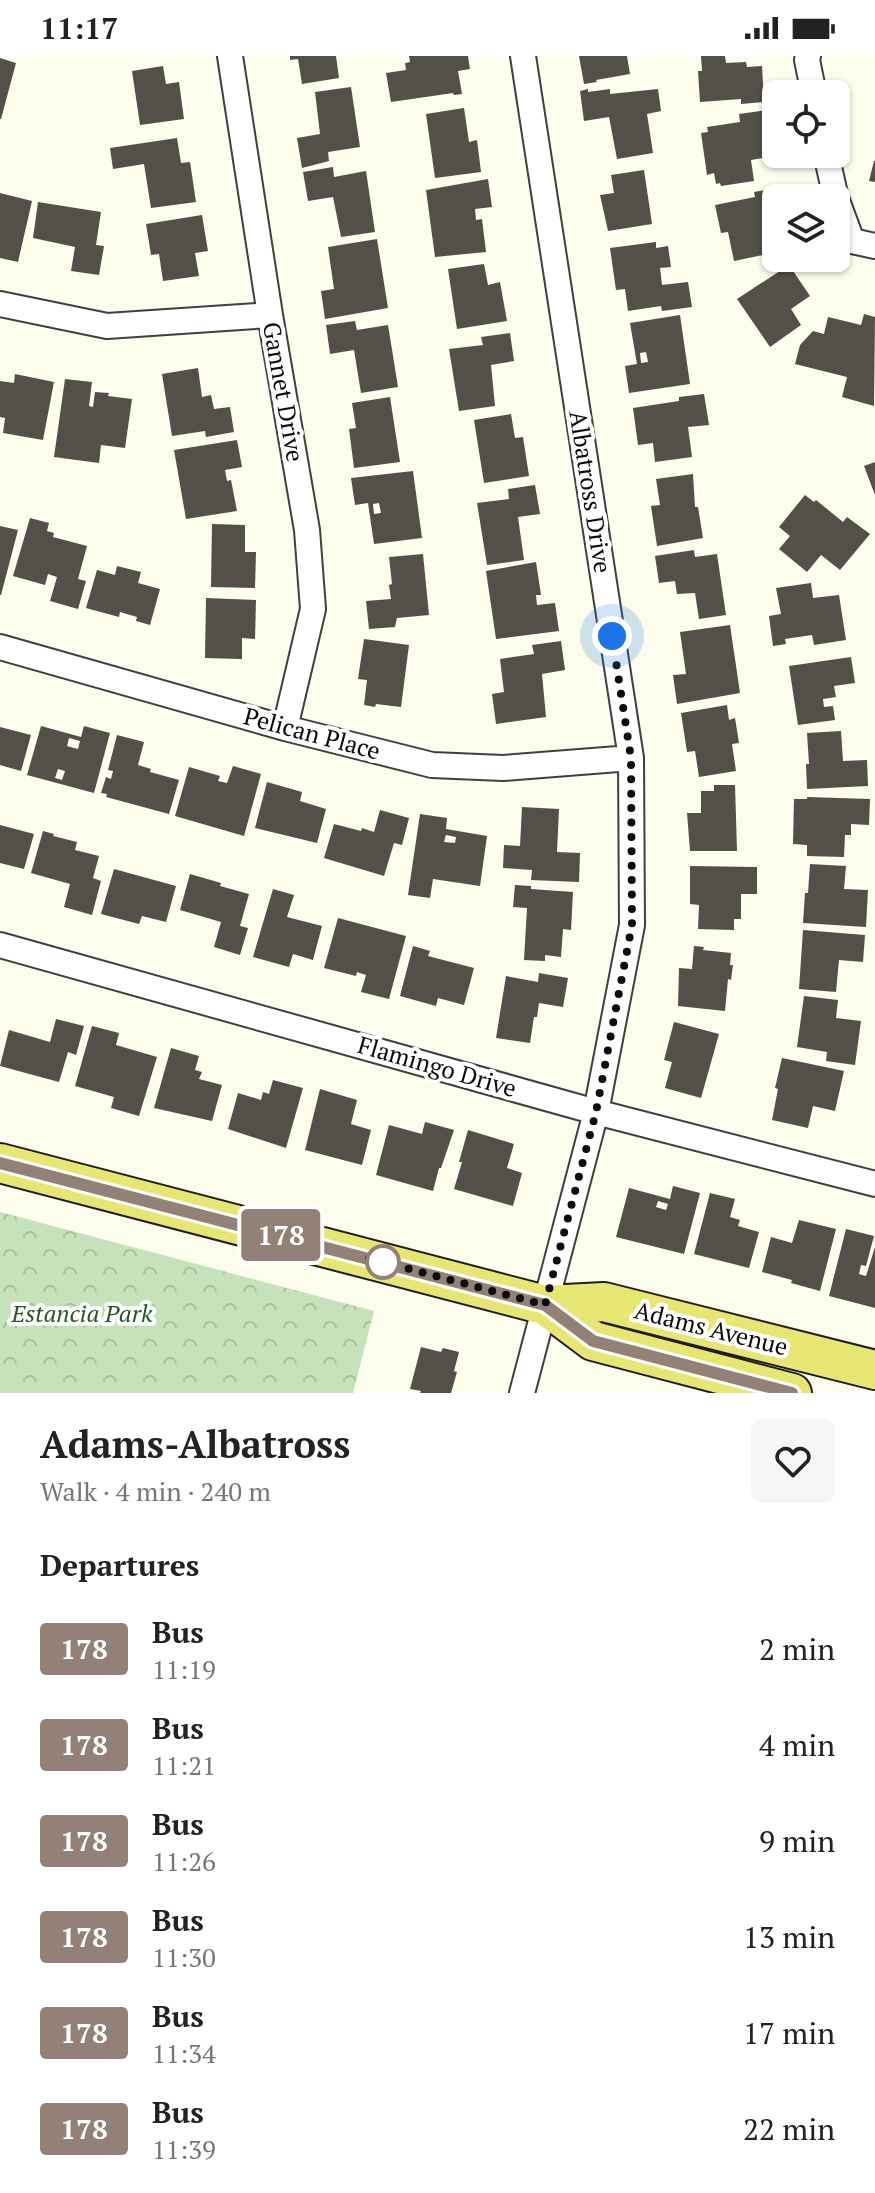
<!DOCTYPE html>
<meta charset="utf-8">
<style>
body{margin:0;font-family:"PT Serif",serif;background:#f6f6f6;color:#222;height:100vh;display:flex;flex-direction:column;font-size:30px;white-space:nowrap}
*{box-sizing:border-box;margin:0}
p{font-size:26px;color:#767676}
.icon{flex:none;width:44px;height:44px;fill:none;stroke:currentColor;stroke-width:2;stroke-linecap:round;stroke-linejoin:round}
.map{position:relative;height:1337px;overflow:hidden}
.drawer{display:flex;flex-direction:column;background:#fff;flex:1}
.drawer>*{flex:none}
.badge{padding:0 16px;border-radius:6px;font-size:28px;line-height:52px}
.fabs{position:absolute;left:762px;top:24px;display:grid;gap:16px}
.fabs a{display:grid;place-items:center;width:88px;height:88px;border-radius:12px;background:#fff;box-shadow:0 2px 6px #0004;font-size:40px}
.you{position:absolute;width:40px;height:40px;margin:-20px;border:6px solid #fff;border-radius:50%;background:#1a73e8;box-shadow:0 0 0 12px #1a73e833}
.map>.badge{position:absolute;translate:-50% -50%;box-shadow:0 0 0 4px #fff}
h2{padding:0 40px;font-size:30px;line-height:72px}
.round{display:grid;place-items:center;flex:none;width:84px;height:84px;border-radius:12px;background:#f6f6f6}
.headline{display:flex;align-items:center;justify-content:space-between;height:136px;padding:0 40px}
h1{font-size:38px;font-weight:800;line-height:60px}
ul{padding:0;list-style:none}
li{display:flex;align-items:center;gap:24px;height:96px;padding:0 40px}
li div{flex:1}
li b{display:block;font-size:30px}
li em{font-style:normal}
li .badge{min-width:88px;font-weight:700;text-align:center}
.status{display:flex;justify-content:space-between;align-items:center;height:56px;padding:0 40px;background:#fff;direction:ltr}
.status svg{height:22px;fill:currentColor}
.map>svg:first-child{display:block}
.park{fill:url(#park-crowns)}
.building{fill:#534f49;fill-rule:evenodd}
.lines{fill:none;stroke-linecap:round;stroke-linejoin:round}
.minor-casing{stroke:#3f3f3f;stroke-width:28}
.primary-casing{stroke:#1d1d1d;stroke-width:42}
.minor{stroke:#fff;stroke-width:24}
.primary{stroke:#e7e672;stroke-width:38}
.line-casing{stroke:#fff;stroke-width:18}
.line{stroke:#938177;stroke-width:12}
.walk{stroke:#0c0c0c;stroke-width:8;stroke-dasharray:0 14.4}
.stop-dot{fill:#fff;stroke:#938177;stroke-width:4}
.labels{text-anchor:middle;stroke-width:8;stroke-linejoin:round;paint-order:stroke}
.street-label{font-size:24px;fill:#0c0c0c;stroke:#fff}
.park-label{font-size:24px;font-style:italic;fill:#255a26;stroke:#fff}
</style>
<div class="status"><b>11:17</b><svg viewBox="0 0 49 12"><path d="M0 12V9h3v3zM5 12V6h3v6zM10 12V3h3v9zM15 12V0h3v12zM26 1h20v11H26zM47 4h2v5h-2z"/></svg></div>
<div class="map">
<svg width="875" height="1337" viewBox="0 0 875 1337">
<defs>
<pattern id="park-crowns" width="20" height="18" patternUnits="userSpaceOnUse" patternTransform="scale(2)"><rect width="20" height="18" fill="#c6e2bb"/><path d="M2 6a3 3 0 1 1 6 0M12 15a3 3 0 1 1 6 0" fill="none" stroke="#a9c1a0"/></pattern>
</defs>
<rect width="100%" height="100%" fill="#fcfded"/>
<path class="park" d="M0,1156L374,1255L353,1337H0Z"/>
<path class="building" d="M290,0H336L339,22L302,28L298,3L290,4Z
M409,0H468L470,13L458,15L462,38L454,39L453,37L391,46L386,17L406,14L405,7L410,6Z
M579,0H627L630,18L596,24L597,26L584,28Z
M701,0H725L726,7L746,6L747,11L762,10L764,46L741,48V43L700,46L698,15H702Z
M0,2L16,7L1,63H0Z
M163,10L166,28L179,26L184,63L140,69L132,15Z
M351,31L360,91L328,96L329,105L302,112L297,82L320,78L315,36Z
M588,33V36L610,33V38L658,33L661,55L647,58L653,97L617,103L609,61L584,65L580,35Z
M464,52L469,86L477,84L481,116L435,122L426,58Z
M767,54L774,100L751,104L754,125L721,130L720,127L716,128L714,117L707,119L701,77L708,76L707,71L740,66L739,58Z
M177,82L181,107L190,106L196,146L151,152L144,108L113,113L110,92Z
M874,105H875V126L869,125Z
M333,111L334,121L366,115L375,176L341,181L333,141L308,145L303,116Z
M644,114L652,168L608,175L600,139L614,137L611,119Z
M488,123L492,151L475,153L476,164L482,163L486,196L435,201L426,134Z
M781,131L784,142H776V167L765,169L772,197L734,205L728,176L721,177L715,149L755,141L754,136Z
M0,137L32,145L18,206L0,202Z
M38,146L101,156L96,189L104,190L99,219L71,215L75,191L33,182Z
M202,159L208,195L195,197L199,220L163,225L159,198L151,199L146,168Z
M377,183L388,252L325,263L321,235L334,233L328,191Z
M656,186V192L668,190L671,211L660,212L662,229L688,226L692,251L662,255L661,250L628,255L625,233L616,234L610,192Z
M484,208L488,229L500,226L507,265L457,273L448,213Z
M789,209L810,240L791,253L801,269L770,291L737,243Z
M864,258L875,261L874,350L842,341L847,321L795,308L800,289L813,275L824,278L828,261L861,269Z
M680,259L690,328L629,337L625,310L637,308L630,267ZM646,296L648,306L641,307L640,297Z
M355,265L357,274L388,269L398,331L361,337L354,294L330,298L326,269Z
M510,277L514,305L491,309L495,350L459,355L449,293L483,289L481,281Z
M198,312L202,341L211,339L214,353L230,351L234,376L206,381L205,375L172,380L162,318Z
M15,318L54,326L43,384L3,377L5,362L0,361V325L14,327Z
M65,323L92,326L89,350L93,351L95,336L109,337L108,340L132,343L125,392L101,389L99,407L54,401Z
M704,338L709,369L688,371L692,401L655,406L653,387L638,389L633,352L679,345V341Z
M390,341L400,406L354,412L349,373L356,372L352,347Z
M511,358L515,382L523,381L529,420L484,427L474,364Z
M237,384L242,411L225,414L227,425L231,424L237,455L186,463L174,394Z
M875,406V439L864,410Z
M413,415L422,482L374,488L368,447L355,449L351,422ZM379,447L381,457L374,458L373,448Z
M693,418L695,451H698L703,482L657,490L651,450L660,449L656,423Z
M535,429L540,458L518,461L524,504L487,509L477,447L509,443L508,433Z
M805,439L814,446L816,444L843,466L847,461L870,478L840,514L821,499L807,516L779,493L790,480L779,471Z
M30,462L49,467L47,475L54,477L53,481L87,490L78,523L86,525L78,553L50,545L57,521L48,518L45,529L13,520Z
M212,468L245,469V496H256L255,532L211,531Z
M0,470L18,474L1,539H0Z
M694,494L695,501L717,498L726,559L699,563L695,537L677,538L675,525L659,527L655,500Z
M423,498L429,559L397,562L395,571L369,573L366,545L391,543L389,529L392,528L389,501Z
M536,506L541,539H536L537,549L555,547L559,575L496,583L486,515Z
M117,510L141,516L138,527L160,533L150,569L136,565L137,561L120,556L119,561L86,552L97,514L115,519Z
M811,527L813,542L839,539L846,584L814,589L812,579L785,583L786,588L773,590L769,560L781,558L776,532Z
M206,542L256,544L255,583L242,582V603L205,602Z
M730,569L740,637L677,648L673,619L686,618L680,576Z
M364,583L409,589L401,651L376,648L375,651L364,649L367,624L358,623Z
M561,585L565,614L542,618L546,661L496,668L492,638L504,636L500,603L534,598L532,589Z
M851,601L855,627L834,630L836,641L823,643L824,651L833,650L835,664L798,669L789,610Z
M727,649L729,664L735,662L739,687L732,688L736,715L699,721L695,695L687,696L681,657Z
M41,670L81,681L84,670L110,677L94,737L27,719ZM69,682L80,685L78,693L67,690ZM58,713L65,715L62,724L55,722Z
M0,671L31,679L21,715L0,709Z
M841,675L843,705L867,704L868,730L807,733L806,708H809L807,677Z
M117,679L144,686L138,709L151,713L150,716L179,724L169,758L106,741L107,738L101,737L106,721L111,723L113,715L108,714Z
M233,710L261,718L244,780L175,760L189,711L220,720L218,725L227,727Z
M267,726L302,736L300,745L326,753L317,787L255,772Z
M714,729H735L737,795H690L687,757H701V735H714Z
M807,741L870,743L869,769L851,768V779H845L844,801L807,800V789L793,788L794,743H807Z
M522,751L559,753L557,796L580,797L579,826L531,824L532,814L503,812L504,789L520,790Z
M380,754L409,762L402,789L394,787L384,820L324,802L334,768L361,775L362,772L374,776Z
M420,758L447,762L446,773L487,780L480,830L433,823L430,842L408,839ZM446,779L456,781L455,787L444,786Z
M0,769L34,778L24,813L0,807Z
M43,775L54,778L53,780L77,786L75,794L99,800L93,822L101,825L92,859L64,851L70,828L31,817Z
M810,808L846,810L844,833L868,834L866,871L803,867L805,837H808Z
M690,810L757,811V838H741V863H734V874L698,873L699,849L690,848Z
M114,813L176,830L166,866L142,860L139,868L101,858Z
M190,818L221,827L220,830L249,838L240,870L248,872L240,899L214,891L221,866L180,854Z
M515,829L531,830V833L573,836L571,874L563,873L561,901L545,899V905L524,904L527,852L513,851Z
M273,833L294,839L287,861L322,870L313,904L293,898L289,911L253,901Z
M338,862L406,880L389,943L361,936L366,919L357,916L356,920L324,912Z
M803,874L865,879L863,906L839,904L836,936L799,933Z
M413,890L430,895L428,900L474,912L464,949L438,942L436,950L400,940Z
M694,890L704,891L703,894L731,897L730,909H733L731,924L728,923L725,955L678,950L679,912L692,913Z
M539,917L568,922L563,951L539,947L537,961H534L530,987L496,982L506,920L538,926Z
M804,940L838,944L836,962L861,965L855,1009L826,1005L827,996L797,991Z
M56,963L84,970L76,999L68,996L59,1026L0,1010L9,974L50,986Z
M674,966L719,978L701,1042L665,1032L672,1006L664,1004Z
M92,970L119,977L116,989L157,1001L139,1060L111,1052L114,1041L75,1030Z
M171,992L199,1000L195,1014L202,1016L199,1023L222,1029L212,1065L154,1052Z
M782,1002L844,1015L835,1055L813,1050L808,1072L772,1064L778,1033L775,1032Z
M273,1024L303,1032L286,1092L228,1073L238,1037L261,1044L263,1036L269,1038Z
M320,1033L357,1044L351,1068L371,1074L362,1109L305,1094Z
M425,1066L454,1074L441,1112H439L433,1135L376,1119L389,1069L422,1078Z
M468,1074L514,1088L507,1112L522,1117L513,1150L454,1133L462,1106H459Z
M673,1130L700,1137L684,1198L616,1181L629,1132L670,1143ZM658,1145L668,1148L666,1154L656,1151Z
M710,1137L735,1143L730,1161L740,1164L738,1170L759,1176L749,1212L694,1198Z
M799,1164L836,1173L820,1235L791,1227L792,1224L762,1216L771,1181L792,1187Z
M846,1173L874,1180L866,1210L861,1209L859,1218L866,1220L875,1191V1252L829,1240Z
M421,1291L441,1296L443,1292L459,1296L454,1315L457,1316L451,1337H420L421,1335L410,1333Z"/>
<g class="lines">
<g class="minor-casing">
<path id="minor" d="M230,0L270,259L307,474L313,553L285,672
M808,0L807,4L814,38
M826,98L836,142
M836,142L852,185L875,190
M0,248L107,270L270,259
M0,591L285,672L432,709L503,712L631,702
M0,889L596,1056L875,1128
M522,1337L596,1056L632,869L631,702L523,0"/>
</g>
<g class="primary-casing">
<path id="primary" d="M0,1107L545,1249L604,1246L875,1314
M545,1249L593,1285L792,1337"/>
</g>
<use href="#minor" class="minor"/>
<use href="#primary" class="primary"/>
</g>
<g class="lines">
<g class="line-casing">
<path id="line" d="M0,1107L545,1249L593,1285L792,1337"/>
</g>
<use href="#line" class="line"/>
<path class="walk" d="M383,1206L368,1202L545,1249L596,1056L632,869L631,702L612,580"/>
</g>
<circle class="stop-dot" cx="383" cy="1206" r="16"/>
<g class="labels">
<g class="street-label">
<text transform="translate(283 336) rotate(80)" y="8">Gannet Drive</text>
<text transform="translate(590 436) rotate(81)" y="8">Albatross Drive</text>
<text transform="translate(312 678) rotate(15)" y="8">Pelican Place</text>
<text transform="translate(437 1011) rotate(16)" y="8">Flamingo Drive</text>
<text transform="translate(711 1273) rotate(14)" y="8">Adams Avenue</text>
</g>
<g class="park-label">
<text x="82" y="1266">Estancia Park</text>
</g>
</g>
</svg>
<div class="fabs">
<a><svg class="icon" aria-label="locate" viewBox="0 0 24 24"><circle cx="12" cy="12" r="6"/><path d="M12 2v4M12 18v4M2 12h4M18 12h4"/></svg></a>
<a><svg class="icon" aria-label="layers" viewBox="0 0 24 24"><path d="M12 4l9 5-9 5-9-5zM3 14l9 5 9-5"/></svg></a>
</div>
<div class="you" style="left:612px;top:580px"></div>
<b class="badge" style="left:281px;top:1179px;background:#938177;color:#fff">178</b>
</div>
<section class="drawer">
<div class="headline"><div><h1>Adams-Albatross</h1><p>Walk · 4 min · 240 m</p></div><a class="round"><svg class="icon" aria-label="heart" viewBox="0 0 24 24"><path d="M12 20l-8-8c-3-5 5-10 8-4 3-6 11-1 8 4z"/></svg></a></div>
<h2>Departures</h2>
<ul>
<li><span class="badge" style="background:#938177;color:#fff">178</span><div><b>Bus</b><p>11:19</p></div><em>2 min</em></li>
<li><span class="badge" style="background:#938177;color:#fff">178</span><div><b>Bus</b><p>11:21</p></div><em>4 min</em></li>
<li><span class="badge" style="background:#938177;color:#fff">178</span><div><b>Bus</b><p>11:26</p></div><em>9 min</em></li>
<li><span class="badge" style="background:#938177;color:#fff">178</span><div><b>Bus</b><p>11:30</p></div><em>13 min</em></li>
<li><span class="badge" style="background:#938177;color:#fff">178</span><div><b>Bus</b><p>11:34</p></div><em>17 min</em></li>
<li><span class="badge" style="background:#938177;color:#fff">178</span><div><b>Bus</b><p>11:39</p></div><em>22 min</em></li>
</ul>
</section>
